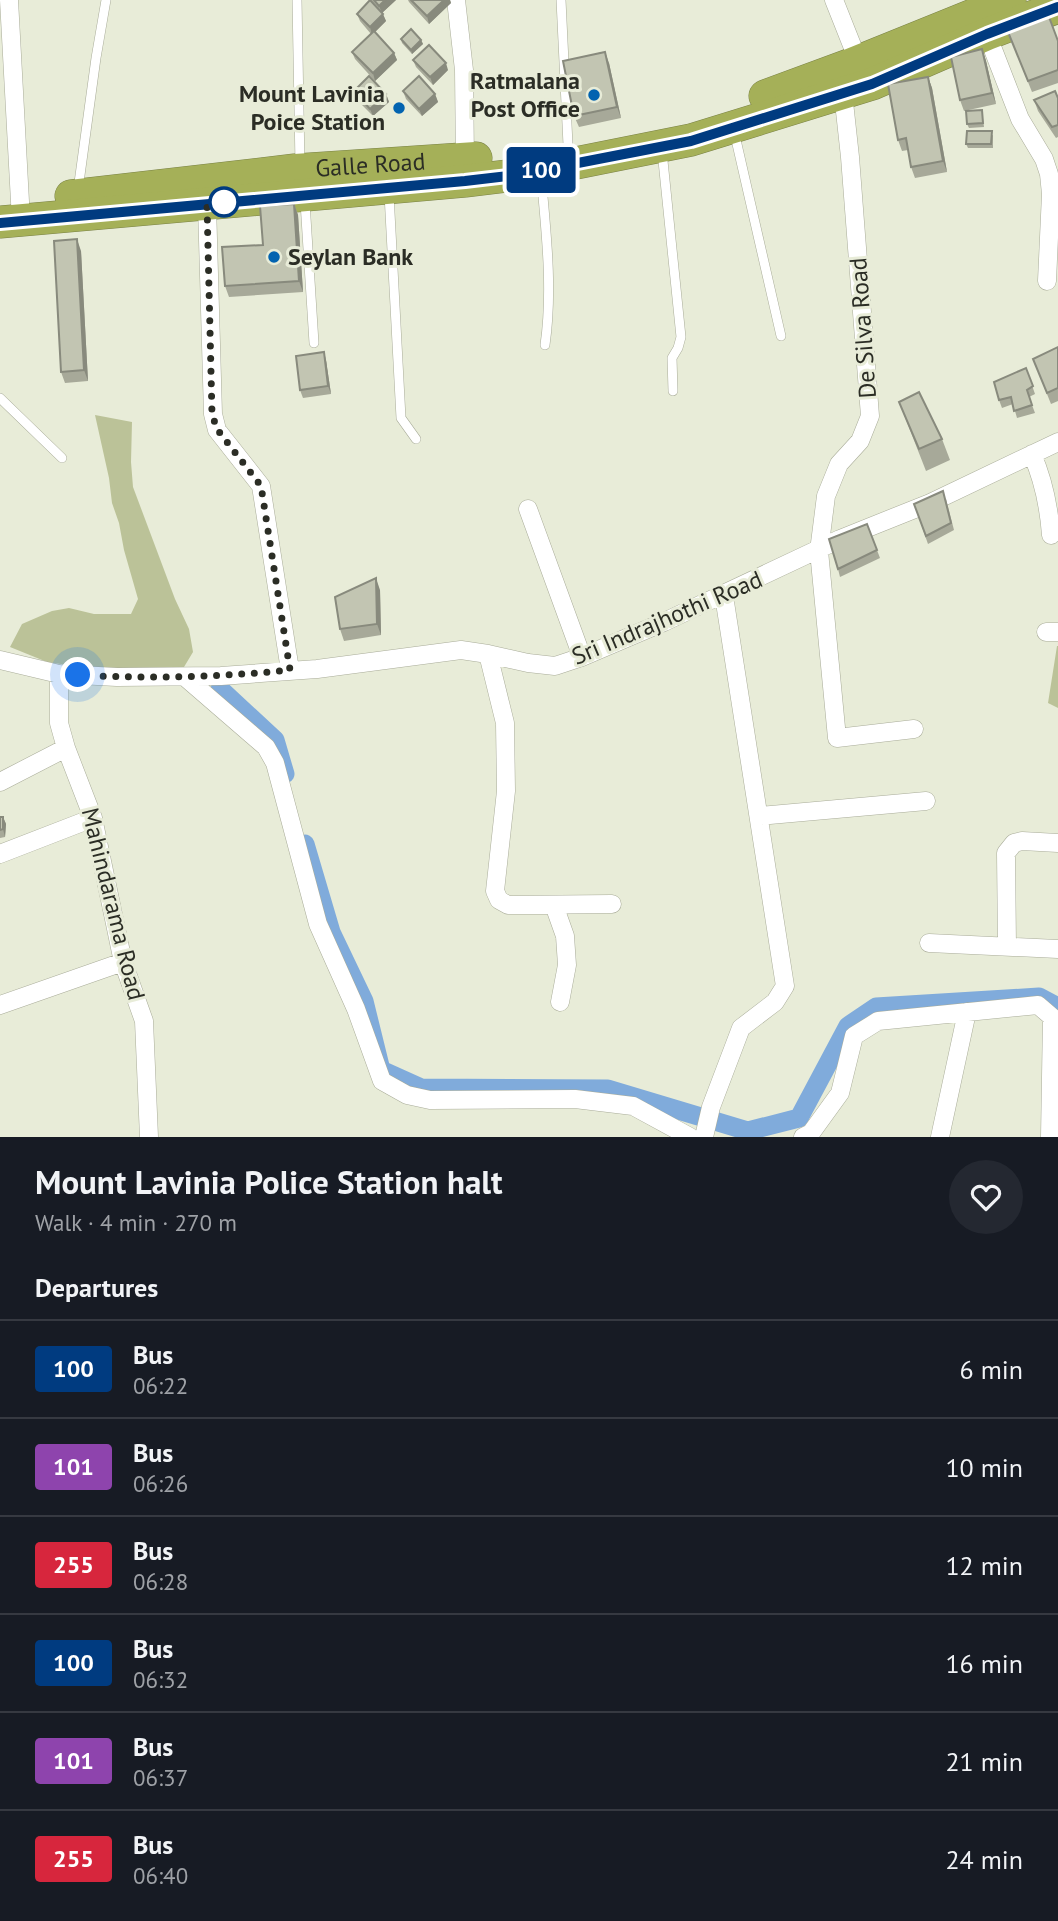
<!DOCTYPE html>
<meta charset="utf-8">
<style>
body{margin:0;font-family:"PT Sans",sans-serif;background:#242831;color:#f1f3f6;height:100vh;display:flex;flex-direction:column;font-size:26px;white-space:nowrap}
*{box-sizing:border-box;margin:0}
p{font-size:23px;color:#9ea1a6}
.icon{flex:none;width:38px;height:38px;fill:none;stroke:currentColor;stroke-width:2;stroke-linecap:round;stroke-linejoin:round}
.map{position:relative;height:1137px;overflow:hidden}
.details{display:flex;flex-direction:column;background:#171b24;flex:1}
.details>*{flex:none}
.badge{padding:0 14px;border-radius:5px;font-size:24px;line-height:46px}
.you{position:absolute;width:35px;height:35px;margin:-18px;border:5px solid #fff;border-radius:50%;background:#1a73e8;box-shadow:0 0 0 10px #1a73e833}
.map>.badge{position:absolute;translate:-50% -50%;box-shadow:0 0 0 4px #fff}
h2{padding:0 35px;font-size:26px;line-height:63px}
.round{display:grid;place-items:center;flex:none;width:74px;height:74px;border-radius:37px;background:#242831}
.headline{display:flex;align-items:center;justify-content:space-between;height:119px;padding:0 35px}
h1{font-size:33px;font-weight:600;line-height:52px}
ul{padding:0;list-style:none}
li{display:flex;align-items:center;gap:21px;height:98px;padding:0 35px;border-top:2px solid #363941}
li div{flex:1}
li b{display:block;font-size:26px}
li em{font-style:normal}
li .badge{min-width:77px;font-weight:700;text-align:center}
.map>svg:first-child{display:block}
.green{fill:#bbc298}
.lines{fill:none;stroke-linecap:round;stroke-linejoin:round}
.canal{stroke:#80abdb;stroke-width:19}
.lane-casing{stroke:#a9ac99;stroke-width:10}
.street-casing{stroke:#a9ac99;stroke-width:19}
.highway-casing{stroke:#7a8246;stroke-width:33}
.lane{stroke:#fff;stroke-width:9}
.street{stroke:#fff;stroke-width:18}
.highway{stroke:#a5b058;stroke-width:32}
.wall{fill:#a7a999}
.shaded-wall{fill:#888a7d}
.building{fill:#c2c5b2;stroke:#888a7d;stroke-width:2}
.line-casing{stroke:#fff;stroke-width:16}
.line{stroke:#003b80;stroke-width:10}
.walk{stroke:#2b2d25;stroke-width:7;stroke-dasharray:0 12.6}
.poi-dot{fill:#0263b0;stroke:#e8ecd8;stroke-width:2.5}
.stop-dot{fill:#fff;stroke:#003b80;stroke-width:3.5}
.labels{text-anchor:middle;stroke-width:6;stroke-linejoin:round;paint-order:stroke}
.poi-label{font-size:24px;font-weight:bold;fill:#2b2d25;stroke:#e8ecd8;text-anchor:end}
.street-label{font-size:24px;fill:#2b2d25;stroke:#e8ecd8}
</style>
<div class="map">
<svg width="1058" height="1137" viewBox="0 0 1058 1137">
<rect width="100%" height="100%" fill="#e8ecd8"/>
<path class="green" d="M95,415L132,422L131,462L133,487L175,599L189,629L193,652L184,667L160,669H95L47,662L10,647L22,624L52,611L69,608L94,614H131L138,599L124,550L119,523L112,503L109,478Z
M1057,646H1058V708L1048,703Z"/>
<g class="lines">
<path class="canal" d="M220,689L275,740L285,774
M305,844L331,932L364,1001L381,1070L421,1088L608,1089L748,1131L799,1118L848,1026L876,1007L1039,997L1058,1007"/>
<g class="lane-casing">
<path id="lane" d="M297,0L300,165
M561,0L568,145
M734,131L781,336
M662,151L681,337L678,348L672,358L673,391
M541,175C546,231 553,289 545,345
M78,190L96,58L106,0
M389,194L401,418L416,439
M305,202L314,343
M0,398L62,458"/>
</g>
<g class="street-casing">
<path id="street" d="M9,0L21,220
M456,0L464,70L465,164
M834,0L861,68
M987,34L1020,119L1044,159L1049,174L1051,194L1047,281
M843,93L850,157L870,416L860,441L839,464L826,496L819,551L837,738L914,729
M207,205L213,414L217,430L261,486L290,670
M1032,454C1043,479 1049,508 1051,535
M528,509L582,657
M1046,632H1058
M488,654L505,723L506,791L495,891L499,900L508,905L612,904
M0,660L59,674L117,677L221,676L317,669L461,650L488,654L528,663L555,666L582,657L664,622L840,539L930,503L1058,442
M59,674V723L66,748L93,818L123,962L144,1021L149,1137
M185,677L266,747L275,763L318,924L356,1009L382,1081L407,1095L430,1100L575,1099L633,1106L690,1137
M0,782L66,748
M759,816L926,801
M0,854L93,818
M554,905L565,936L567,965L560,1002
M929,943L1058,949
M1007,947L1006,853L1014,843L1022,841L1058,843
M0,1005L123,962
M704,1137L711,1107L741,1028L775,1002L785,986L724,596
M803,1137L811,1133L840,1093L854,1036L878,1021L1038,1005L1052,1017L1050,1137
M940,1137L967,1012"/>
</g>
<g class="highway-casing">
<g id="highway">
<path d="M765,96L849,65L1010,0"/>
<path id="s1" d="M71,196L295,170L476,158"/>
<path d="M0,222L465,181L516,175L691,140L872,84L987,34L1058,7"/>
</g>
</g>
<use href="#lane" class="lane"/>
<use href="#street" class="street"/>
<use href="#highway" class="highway"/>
</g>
<path class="wall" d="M369,0H396L382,13L386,21L375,32L394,53L397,60L375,81L355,59L352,52L371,34L360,21L357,14L370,1Z
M408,0H450L451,3L429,24L409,2Z
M1008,32L1058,41V83L1032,92Z
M401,39L421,40L423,44L412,54L402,43Z
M982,49L986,61L996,104L964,111L960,100Z
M413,60L448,70L433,85L416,67Z
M609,63L621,118L579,127L574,116Z
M928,77L932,88L947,172L915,178L911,167L908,150L902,151L898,140Z
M354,91L386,94L389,102L373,116L356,99Z
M403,91L435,94L438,102L422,116L406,99Z
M1058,98V137L1056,138L1038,111L1034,100Z
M982,110L984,127L969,128L967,124Z
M993,135V148H968L966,144Z
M294,204L298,215L303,292L229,297L225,286L263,245Z
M81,251L88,381L65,383L61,372Z
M1058,347V401L1051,404L1033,359Z
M326,360L331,394L303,398L300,390Z
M1026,368L1035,394L1029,397L1035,413L1017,418L1013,404L1002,408L999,400Z
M899,402L942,439L950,460L926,471Z
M946,499L954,530L928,544L914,504Z
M867,524L880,558L840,577L838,569Z
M380,590L381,635L344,641L340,629Z
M0,817H3L6,824L5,837L0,838Z"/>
<path class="shaded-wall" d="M385,0H396L382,13L379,6Z
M444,0H450L451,3L429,24L427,16Z
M383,14L386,21L372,35L370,27Z
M421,40L423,44L412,54L411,50Z
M982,49L986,61L996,104L992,93Z
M605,52L609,63L621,118L617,107Z
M394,53L397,60L375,81L373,73Z
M446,63L448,70L433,85L430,77Z
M928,77L932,88L947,172L943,161Z
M386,94L389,102L373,116L370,109Z
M435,94L438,102L422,116L419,109Z
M294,204L298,215L303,292L299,281Z
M77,239L81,251L88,381L84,370Z
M324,352L326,360L331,394L328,386Z
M376,578L380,590L381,635L377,624Z
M3,817L6,824L5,837L3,829Z"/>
<path class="building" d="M370,0L383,14L370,27L357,14Z
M374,0H385L379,6Z
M411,0H444L427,16Z
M1049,17L1058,41V70L1028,81L1008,32Z
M411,29L421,40L411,50L401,39Z
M374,31L394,53L373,73L352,52Z
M429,45L446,63L430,77L413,60Z
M982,49L992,93L960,100L951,57Z
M605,52L617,107L574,116L563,61Z
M369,76L386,94L370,109L354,91Z
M419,76L435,94L419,109L403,91Z
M928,77L943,161L911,167L906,138L898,140L888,84Z
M1055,91L1058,98V125L1052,127L1034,100Z
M982,110L983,123L967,124L966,111Z
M967,131H992L991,144H966Z
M294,204L299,281L225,286L222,247L263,245L260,206Z
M77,239L84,370L61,372L54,241Z
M1058,347V388L1047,393L1033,359Z
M324,352L328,386L300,390L296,356Z
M1026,368L1033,386L1027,390L1032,405L1014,411L1011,397L999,400L994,382Z
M919,392L942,439L919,449L899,402Z
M943,491L951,523L926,536L914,504Z
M867,524L877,550L838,569L829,539Z
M376,578L377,624L340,629L335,597Z
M0,817H3V829L0,830Z"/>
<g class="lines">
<g class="line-casing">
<path id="line" d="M0,223L465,181L516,175L691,141L872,84L987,34L1058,7"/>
</g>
<use href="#line" class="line"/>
<path class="walk" d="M78,675C149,679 220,677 290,670L261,486L217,429L212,414L207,205L224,202"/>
</g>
<g class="poi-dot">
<circle cx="594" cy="95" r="7"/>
<circle cx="399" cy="108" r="7"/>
<circle cx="274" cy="257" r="7"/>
</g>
<circle class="stop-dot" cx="224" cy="202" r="14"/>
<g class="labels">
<g class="poi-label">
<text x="580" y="89">Ratmalana<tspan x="580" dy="28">Post Office</tspan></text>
<text x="385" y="102">Mount Lavinia<tspan x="385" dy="28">Poice Station</tspan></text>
<text x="288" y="265" text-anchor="start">Seylan Bank</text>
</g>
<g class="street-label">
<text dy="8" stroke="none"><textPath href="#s1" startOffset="301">Galle Road</textPath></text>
<text transform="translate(863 328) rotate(-94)" y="8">De Silva Road</text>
<text transform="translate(667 618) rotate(-23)" y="8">Sri Indrajhothi Road</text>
<text transform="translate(113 904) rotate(76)" y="8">Mahindarama Road</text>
</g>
</g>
</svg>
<div class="you" style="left:78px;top:675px"></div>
<b class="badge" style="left:541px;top:170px;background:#003b80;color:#fff">100</b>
</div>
<section class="details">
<div class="headline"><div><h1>Mount Lavinia Police Station halt</h1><p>Walk · 4 min · 270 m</p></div><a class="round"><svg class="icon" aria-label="heart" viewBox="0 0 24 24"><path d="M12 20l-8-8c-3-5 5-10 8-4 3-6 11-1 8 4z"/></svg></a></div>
<h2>Departures</h2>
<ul>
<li><span class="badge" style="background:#003b80;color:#fff">100</span><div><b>Bus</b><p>06:22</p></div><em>6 min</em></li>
<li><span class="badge" style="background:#8e44ad;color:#fff">101</span><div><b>Bus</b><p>06:26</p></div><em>10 min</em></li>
<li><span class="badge" style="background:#d7263d;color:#fff">255</span><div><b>Bus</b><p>06:28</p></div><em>12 min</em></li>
<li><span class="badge" style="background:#003b80;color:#fff">100</span><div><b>Bus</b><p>06:32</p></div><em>16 min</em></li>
<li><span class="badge" style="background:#8e44ad;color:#fff">101</span><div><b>Bus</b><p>06:37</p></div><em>21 min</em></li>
<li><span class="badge" style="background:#d7263d;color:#fff">255</span><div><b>Bus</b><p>06:40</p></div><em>24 min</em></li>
</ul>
</section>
